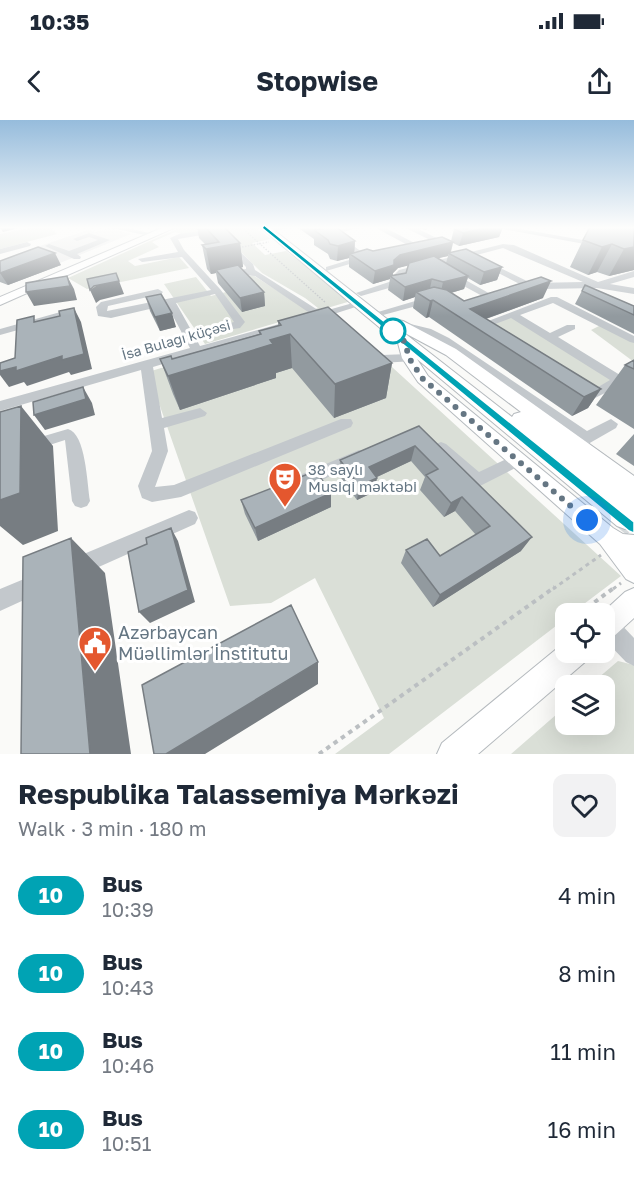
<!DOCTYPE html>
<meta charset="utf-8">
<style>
body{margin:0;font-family:"Golos Text",sans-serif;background:#f2f2f3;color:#1f2937;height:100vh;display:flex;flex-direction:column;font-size:22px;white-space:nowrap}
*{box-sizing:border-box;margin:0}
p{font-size:20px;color:#747a83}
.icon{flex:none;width:33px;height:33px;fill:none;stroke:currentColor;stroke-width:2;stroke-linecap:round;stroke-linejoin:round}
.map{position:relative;height:634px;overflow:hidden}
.details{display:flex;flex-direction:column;background:#fff;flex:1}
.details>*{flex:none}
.badge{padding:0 12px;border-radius:20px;font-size:21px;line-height:39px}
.buttons{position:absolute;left:555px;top:483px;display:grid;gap:12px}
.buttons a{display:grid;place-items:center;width:60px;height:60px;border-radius:12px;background:#fff;box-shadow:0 6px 24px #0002;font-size:30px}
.you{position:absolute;width:30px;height:30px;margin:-15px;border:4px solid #fff;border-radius:50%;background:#1a73e8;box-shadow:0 0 0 9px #1a73e833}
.map>.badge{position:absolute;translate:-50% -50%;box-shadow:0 0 0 3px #fff}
.round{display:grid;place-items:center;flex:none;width:63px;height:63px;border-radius:12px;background:#f2f2f3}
.summary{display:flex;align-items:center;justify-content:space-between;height:102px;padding:0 18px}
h1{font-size:28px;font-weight:700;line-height:45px}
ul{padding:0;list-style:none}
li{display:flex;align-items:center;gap:18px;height:78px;padding:0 18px}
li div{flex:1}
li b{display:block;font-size:22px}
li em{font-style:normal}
li .badge{min-width:66px;font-weight:700;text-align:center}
.status{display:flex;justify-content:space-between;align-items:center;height:42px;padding:0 30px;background:#fff;direction:ltr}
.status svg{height:16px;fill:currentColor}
header{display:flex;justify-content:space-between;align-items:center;height:78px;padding:0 18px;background:#fff;font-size:27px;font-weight:700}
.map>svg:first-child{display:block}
.built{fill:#e8e9e9}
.green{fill:#dadfd7}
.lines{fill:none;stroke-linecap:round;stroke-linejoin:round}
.major-tunnel{stroke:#d5d9db;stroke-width:22;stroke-dasharray:22 10;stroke-linecap:butt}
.major-casing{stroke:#b5babe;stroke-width:2}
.path-far2{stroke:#bbbfc2;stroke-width:1.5;stroke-dasharray:1.5 1.5;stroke-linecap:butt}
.path-far1{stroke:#bbbfc2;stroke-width:3;stroke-dasharray:4 4;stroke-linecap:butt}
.path{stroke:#bbbfc2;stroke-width:4;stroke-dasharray:4.5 4.5;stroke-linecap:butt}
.minor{fill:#c3c8cc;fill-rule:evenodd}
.major{fill:#fff;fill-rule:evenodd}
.wall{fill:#929a9f;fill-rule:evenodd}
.shaded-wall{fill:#777d82}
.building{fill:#aab3b9;stroke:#777d82;stroke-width:1.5}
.line{fill:#00a3b4;stroke:#fff;stroke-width:1.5}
.walk{stroke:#657683;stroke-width:6;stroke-dasharray:0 10.8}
.stop-dot{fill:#fff;stroke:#00a3b4;stroke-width:3}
.labels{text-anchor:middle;stroke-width:6;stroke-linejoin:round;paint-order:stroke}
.far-street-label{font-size:14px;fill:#657683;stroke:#fff}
.poi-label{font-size:15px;fill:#657683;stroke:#fff;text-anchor:start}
.near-poi-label{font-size:18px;fill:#657683;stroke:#fff;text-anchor:start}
</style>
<div class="status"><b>10:35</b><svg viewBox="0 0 49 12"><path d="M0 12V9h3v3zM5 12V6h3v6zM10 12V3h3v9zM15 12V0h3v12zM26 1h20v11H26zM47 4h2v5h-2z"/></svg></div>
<header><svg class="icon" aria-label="back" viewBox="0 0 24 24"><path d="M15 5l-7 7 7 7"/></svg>Stopwise<svg class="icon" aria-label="share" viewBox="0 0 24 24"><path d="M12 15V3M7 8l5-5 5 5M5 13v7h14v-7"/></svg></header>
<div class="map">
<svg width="634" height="634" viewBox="0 0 634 634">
<rect width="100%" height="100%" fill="#fafaf8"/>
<path class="built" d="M109,108L131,114L60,143L28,130L88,110L95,112Z"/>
<path class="green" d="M34,107H50L57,114L0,129V114Z
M181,107H255L271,119L252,123L265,135L286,131L351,181L205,224L164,164L196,157L211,176L226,172L218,162L253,155L309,191L318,188L305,178L262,153L218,109L185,115L175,112L152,122L159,127L128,141L135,146L179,137L189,148L87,169L68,158Z
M335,195L621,456L572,493L566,494L565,499L389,634H335L384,598L315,458L271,483L230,486L148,252Z
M513,196L619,257L590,271L485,206Z
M601,205L634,221V242L591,210Z
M618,541L634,545V634H511L565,587L566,604H604V566L590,565Z"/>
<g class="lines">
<path class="major-tunnel" d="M625,399L634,407"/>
<g class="major-casing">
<path id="major" d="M164,107H176L0,185V177Z
M260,107H270L392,203L398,200L403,201L456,229L634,356V403L625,409L617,406L417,239L428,256L613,408L623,414L634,415V463L626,459L600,424L418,262L402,238L398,223ZM403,212L446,235L521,292L514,294L512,297Z
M634,468V498L613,517L604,521V494H601L625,472Z
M565,522L566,532H589L585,542L478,634H437L442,623Z"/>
</g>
<path class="path-far2" d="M241,107L326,183
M242,127L269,122"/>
<path class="path-far1" d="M553,469L601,435
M613,469L621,463"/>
<path class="path" d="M580,493L615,467
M319,634L555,467"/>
<path class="minor" d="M107,107H124L149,113L145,115Z
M276,107H291L268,113L264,111Z
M318,107L335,110L363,107L334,114Z
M374,107H384L424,128L417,130Z
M404,107H414L453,126L446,128Z
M492,107H509L634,129V133Z
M216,109L253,144L255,150L321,192L360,181L365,184L318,199H310L309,197L311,194L255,156L239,154V150L246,149V147L214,113L178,119L184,130L220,169L245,202L240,208L213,212V208L234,202L215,174L176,183L200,226L279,204L284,207L153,247L162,298L200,288L207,293L205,296L164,308L168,331L155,367L174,365L341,299H351L353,303L351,307L181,377L152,382L142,378L138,366L152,331L141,250L0,291V281L190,228L167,185L111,198L98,196L96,187L101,182L158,169L163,172L161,174L108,186L107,191L211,170L182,137L142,142L138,139L178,132L170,118L179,114Z
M89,113L110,120L77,134L81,137L80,139H74L45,126L49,124L69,131L98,120L89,117L77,121L73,119Z
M334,116H340L370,138L326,151V147L359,137L334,120Z
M27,122L31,124L30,126L0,134V129Z
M503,124L514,125L598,162L634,151V157L610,164L634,168V174L597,168L542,169L541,172H535L477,142L484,140L531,163L583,162L503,128L405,154L403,164L361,176L356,173L395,160L394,155L399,150Z
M447,153H453L494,176L486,178L447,157Z
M432,176L435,177V181L383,195L378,192Z
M551,177H557L634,216V223L630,222L553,183L520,195L550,213L567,205H575V209L558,217L620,255L634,248V257L629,260L634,263V273L619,266L595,278L576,277L574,274L576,271L593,270L610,260L511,198L487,207L491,213L485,216L481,215L475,206Z
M64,191L69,194L68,196L0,215V209Z
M398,201L431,209L449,218L587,311L611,299L618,304L616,308L581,328H571L568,324L575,318L441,222L423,213L394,206V202Z
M409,234L413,235V241L382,243L367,247L361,243L363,240L382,235Z
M68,309C86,314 87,363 90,381L87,386L81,388L75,386L72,381L65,320L0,341V329Z
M441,322L446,324L479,352L517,334L523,336L525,340L523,344L478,367L472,365L436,332L433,328L436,324Z
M359,330L365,332L367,336L365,340L307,367L301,369L295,367L293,362L295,357Z
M189,390L195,392L198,398L195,404L74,458L67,455L64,448L67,441Z
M41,452L48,455L51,462L48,469L0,491V469Z
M607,495L615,498L634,518V546L626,542L604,519V496Z"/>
<use href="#major" class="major"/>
</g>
<path class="wall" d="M197,107H224L240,123L243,147L240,148L264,172L265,186L242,192L218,163L216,153L211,154L207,149L202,125L205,124L199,118Z
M297,107H336L355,121L354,133L373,131L451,121L454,109L455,107H503L499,117L459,126L453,123L451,132L502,147L497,160L480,165L468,158L464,169L451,173L464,181L543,178L486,199L601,269L588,288L572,296L429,197L426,198L413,188L415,177L403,181L388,170L390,159L373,164L349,147V138L337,141L330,139L328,134L314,125V119ZM448,136L446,143L437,138ZM408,145L406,153L393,156V153L398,148Z
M416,107H430L426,110Z
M634,107V150L609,156L597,152L588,155L570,147L583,120Z
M0,141L61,145L8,165L0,162Z
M585,165L634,186V214L575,184Z
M146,177L176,207L160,211L150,191Z
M278,201L392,243L386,278L334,298L292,248L276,253V258L180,290L173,274L160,239H172L259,214V211L278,206Z
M634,240V309L596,285L625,245Z
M419,306L521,431L433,487L401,443L406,430L440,436L476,415L455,391L444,397L420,370L425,357L411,341L377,357L374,372L357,380L339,355L340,340Z
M634,314V346L616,334Z
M331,373V387L258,421L245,394L241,380Z"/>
<path class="shaded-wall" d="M0,107H19V108L3,112Z
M460,107H503L499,117L459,126L463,113Z
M355,121L354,136L350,134L349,138L337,141L338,126Z
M453,122L450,134L448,133V136L398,148L393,153L392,158L390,156V159L373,164L375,151L394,140L400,135Z
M240,123L243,147L218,153L216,150V153L211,154L206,129Z
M612,124L597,152L588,155L602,127Z
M634,127V150L609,156L624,129Z
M55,133L61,145L8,165L0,153Z
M502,147L497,160L480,165L484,152Z
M116,153L124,174L100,180L96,183L90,170Z
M67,156L74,169L77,180L34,186L26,172Z
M468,156L464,169L440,176L443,162Z
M432,159L429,173L416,172L415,177L403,181L405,167Z
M551,161L543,178L471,204L470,189Z
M264,172L265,186L242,192L240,178Z
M433,180L429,197L426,198L430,181Z
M74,188L81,202L92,249L71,255L69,252L27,266L24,262L9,267L0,255V251Z
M172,193L176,207L160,211L155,197Z
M290,214L292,248L276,253V258L180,290L168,256L270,220Z
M392,243L386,278L334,298L335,264Z
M83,267L92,283L95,295L45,310L34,295Z
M601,269L588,288L572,296L584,277Z
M21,286L53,326L58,411L23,425L0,406V380Z
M415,326L411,341L366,362L369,347Z
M377,358L374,372L357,380L359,366Z
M331,373V387L258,421L255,408Z
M462,377L455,391L444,397L451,383Z
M171,408L178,421L195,482L150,503L139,492Z
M532,417L521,431L433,487L440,475Z
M71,418L105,453L131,634H90Z
M318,542V564L205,634H166Z"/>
<path class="building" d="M205,107H224L240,123L206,129L202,125L219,122Z
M318,107H336L355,121L338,126L330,124L328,120L314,110L321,109Z
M455,107H462L466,109L472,107H488L463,113L454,109Z
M590,107H634V127L624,129L612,124L602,127L583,120Z
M442,117L453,122L400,135L394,140V145L375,151L350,134L367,129L373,131Z
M38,127L55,133L0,153V141Z
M466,129L502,147L484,152L448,133Z
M434,136L468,156L443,162L432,159L405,167L390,156L406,153L409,143Z
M238,145L264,172L240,178L216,150Z
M116,153L119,161L94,166L90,170L87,159Z
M67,156L70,166L26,172V163Z
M541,157L551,161L470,189L601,269L584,277L433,180L430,181L416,172L434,167L447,170L464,181Z
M585,165L634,186V195L582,171Z
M161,174L172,193L155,197L146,177Z
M328,187L392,243L335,264L290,214L270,220L273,224L168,256L160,239L171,236L172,239L261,214L259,211L281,205L278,201Z
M74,188L84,234L62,240V236L16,251V247L0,251V243L15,238L17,200L34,196V202L60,196L59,191Z
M634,240V249L625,245Z
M83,267L86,279L34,295L33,282Z
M21,286L20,373L0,380V292Z
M419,306L532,417L440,475L406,430L427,419L440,436L490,406L462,377L451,383L426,355L438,349L415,326L369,347L377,358L359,366L340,340Z
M316,351L331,373L255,408L241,380Z
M171,408L188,470L139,492L128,432L147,424L146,418Z
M71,418L90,634H21L23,437Z
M291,485L318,542L166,634H154L142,565Z"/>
<linearGradient id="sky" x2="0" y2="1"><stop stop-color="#96bcdc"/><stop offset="0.55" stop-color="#fdfdfc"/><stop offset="1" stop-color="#fdfdfc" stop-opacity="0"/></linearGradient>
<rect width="634" height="196" fill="url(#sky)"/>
<path class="line" d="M264,105L634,402V413L629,411L262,108Z"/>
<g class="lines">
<path class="walk" d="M393,211L390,209L405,222L409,238L423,259L587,400"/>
</g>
<defs>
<g id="theatre-pin" transform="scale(1.725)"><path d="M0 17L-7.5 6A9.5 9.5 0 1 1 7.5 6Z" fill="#e4572e" stroke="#fff"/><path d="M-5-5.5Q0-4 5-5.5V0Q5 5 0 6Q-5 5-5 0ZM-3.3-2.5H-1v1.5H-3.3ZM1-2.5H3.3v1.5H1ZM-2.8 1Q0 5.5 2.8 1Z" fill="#fff"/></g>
<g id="civic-pin" transform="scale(1.725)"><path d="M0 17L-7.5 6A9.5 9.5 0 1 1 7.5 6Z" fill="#e4572e" stroke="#fff"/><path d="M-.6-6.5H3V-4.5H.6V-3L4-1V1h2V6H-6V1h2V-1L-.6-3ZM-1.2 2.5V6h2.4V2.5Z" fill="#fff"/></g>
</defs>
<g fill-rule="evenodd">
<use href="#theatre-pin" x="285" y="359"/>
<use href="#civic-pin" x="95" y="523"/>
</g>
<circle class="stop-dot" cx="393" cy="211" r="12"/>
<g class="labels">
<g class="far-street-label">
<text transform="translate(176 220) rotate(-16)" y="5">İsa Bulağı küçəsi</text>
</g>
<g class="poi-label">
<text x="308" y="355">38 saylı<tspan x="308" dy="17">Musiqi məktəbi</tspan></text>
</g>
<g class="near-poi-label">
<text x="118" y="519">Azərbaycan<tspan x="118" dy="21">Müəllimlər İnstitutu</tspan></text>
</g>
</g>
</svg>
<div class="buttons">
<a><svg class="icon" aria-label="locate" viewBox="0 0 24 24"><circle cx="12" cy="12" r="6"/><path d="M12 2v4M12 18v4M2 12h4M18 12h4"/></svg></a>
<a><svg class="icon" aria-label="layers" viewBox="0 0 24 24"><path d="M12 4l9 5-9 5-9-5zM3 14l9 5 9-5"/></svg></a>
</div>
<div class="you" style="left:587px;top:400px"></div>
</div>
<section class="details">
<div class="summary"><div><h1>Respublika Talassemiya Mərkəzi</h1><p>Walk · 3 min · 180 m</p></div><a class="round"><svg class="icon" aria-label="heart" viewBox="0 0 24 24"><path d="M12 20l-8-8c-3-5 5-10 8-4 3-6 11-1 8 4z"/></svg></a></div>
<ul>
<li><span class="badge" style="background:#00a3b4;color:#fff">10</span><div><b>Bus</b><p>10:39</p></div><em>4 min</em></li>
<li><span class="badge" style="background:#00a3b4;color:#fff">10</span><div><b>Bus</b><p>10:43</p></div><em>8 min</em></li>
<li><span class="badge" style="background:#00a3b4;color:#fff">10</span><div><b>Bus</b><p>10:46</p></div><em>11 min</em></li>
<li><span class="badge" style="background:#00a3b4;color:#fff">10</span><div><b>Bus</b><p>10:51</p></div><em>16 min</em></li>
</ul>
</section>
